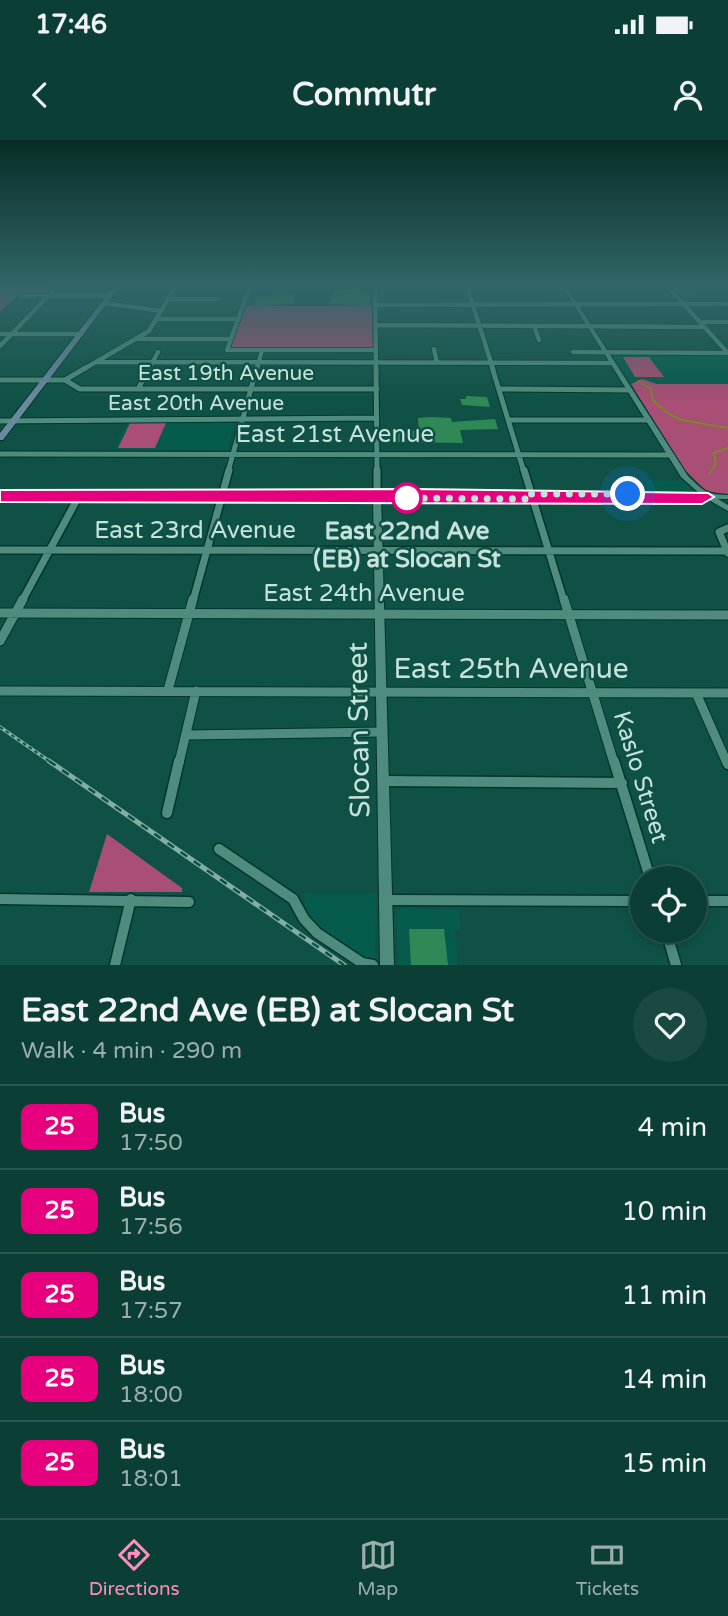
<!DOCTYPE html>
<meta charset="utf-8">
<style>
body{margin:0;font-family:"Varela Round",sans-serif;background:#194940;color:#f1f3f6;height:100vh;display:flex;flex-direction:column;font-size:26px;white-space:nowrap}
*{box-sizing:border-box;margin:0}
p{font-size:23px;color:#9aaeac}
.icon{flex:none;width:38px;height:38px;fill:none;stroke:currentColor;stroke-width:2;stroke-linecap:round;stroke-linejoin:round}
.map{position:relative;height:825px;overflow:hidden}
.sheet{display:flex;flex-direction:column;background:#0b3e34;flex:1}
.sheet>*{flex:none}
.badge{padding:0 14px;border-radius:10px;font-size:24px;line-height:46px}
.controls{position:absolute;left:630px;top:726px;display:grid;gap:14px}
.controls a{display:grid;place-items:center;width:77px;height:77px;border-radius:50%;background:#0b3e34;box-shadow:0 4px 10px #0003,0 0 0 2px #2b574f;font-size:35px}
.you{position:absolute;width:35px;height:35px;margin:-18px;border:5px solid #fff;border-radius:50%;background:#1a73e8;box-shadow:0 0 0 10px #1a73e833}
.map>.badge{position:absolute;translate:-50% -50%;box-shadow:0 0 0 4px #fff}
.round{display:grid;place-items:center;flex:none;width:74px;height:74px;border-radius:37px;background:#194940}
.overview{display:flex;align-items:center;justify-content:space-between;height:119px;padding:0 21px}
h1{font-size:33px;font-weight:700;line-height:52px}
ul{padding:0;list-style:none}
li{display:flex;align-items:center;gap:21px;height:84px;padding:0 21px;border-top:2px solid #2b574f}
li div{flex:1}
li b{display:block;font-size:26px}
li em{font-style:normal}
li .badge{min-width:77px;font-weight:700;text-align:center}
.status{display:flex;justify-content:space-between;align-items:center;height:49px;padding:0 35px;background:#0b3e34;direction:ltr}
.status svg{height:19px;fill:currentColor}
header{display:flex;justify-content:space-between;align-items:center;height:91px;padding:0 21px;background:#0b3e34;font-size:32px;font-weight:700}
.menu{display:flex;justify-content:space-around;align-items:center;height:98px;border-top:2px solid #2b574f;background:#0b3e34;font-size:19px;color:#9aaeac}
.menu a{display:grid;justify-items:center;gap:4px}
.menu .current{color:#fe8ebb}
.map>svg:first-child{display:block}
.built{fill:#055c4c}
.green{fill:#a94e74}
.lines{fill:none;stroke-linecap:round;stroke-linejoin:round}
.stream{stroke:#7c862b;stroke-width:2}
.building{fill:#2f8957}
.minor-far4-casing{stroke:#01352b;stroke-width:6}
.minor-far3-casing{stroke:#01352b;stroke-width:7}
.minor-far2-casing{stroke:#01352b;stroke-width:10}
.minor-far1-casing{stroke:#01352b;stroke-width:11}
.minor-casing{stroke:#01352b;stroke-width:13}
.tertiary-casing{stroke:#01352b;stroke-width:2}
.secondary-casing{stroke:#01352b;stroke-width:2}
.minor-far4{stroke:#508c7d;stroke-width:4.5}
.minor-far3{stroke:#508c7d;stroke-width:5}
.minor-far2{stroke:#508c7d;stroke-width:7}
.minor-far1{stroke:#508c7d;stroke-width:9}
.minor{stroke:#508c7d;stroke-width:10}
.tertiary{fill:#508c7d;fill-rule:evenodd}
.secondary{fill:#69899f;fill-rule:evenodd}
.rail-far1-casing{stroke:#82aea3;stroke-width:3.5}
.rail-casing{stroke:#82aea3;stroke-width:5}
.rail-far1{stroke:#0f5245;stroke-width:2;stroke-dasharray:3.5;stroke-linecap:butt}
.rail{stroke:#0f5245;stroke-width:2.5;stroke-dasharray:8;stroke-linecap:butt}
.line{fill:#e6007e;stroke:#fff;stroke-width:2}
.walk{stroke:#c5e3da;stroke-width:7;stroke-dasharray:0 12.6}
.stop-dot{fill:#fff;stroke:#e6007e;stroke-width:3.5}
.labels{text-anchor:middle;stroke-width:5;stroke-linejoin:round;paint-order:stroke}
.far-street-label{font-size:21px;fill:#c5e3da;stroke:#0f5245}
.street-label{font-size:24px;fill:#c5e3da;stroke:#0f5245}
.stop-label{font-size:24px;font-weight:bold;fill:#c5e3da;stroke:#0f5245}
.near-street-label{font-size:28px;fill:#c5e3da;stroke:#0f5245}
</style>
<div class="status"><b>17:46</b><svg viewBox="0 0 49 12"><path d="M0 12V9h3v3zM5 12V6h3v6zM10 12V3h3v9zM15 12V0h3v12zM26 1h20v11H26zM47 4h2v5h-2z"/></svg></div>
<header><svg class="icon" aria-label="back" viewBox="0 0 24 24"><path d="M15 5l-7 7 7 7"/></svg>Commutr<svg class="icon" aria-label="person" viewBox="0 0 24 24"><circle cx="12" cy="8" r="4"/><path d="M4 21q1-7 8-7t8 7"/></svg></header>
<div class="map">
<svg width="728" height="825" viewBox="0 0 728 825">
<rect width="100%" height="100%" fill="#0f5245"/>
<path class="built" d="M725,214L728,217V244H631L612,215Z
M235,281L228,310L113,309L127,282Z
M644,340L683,341L693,351L652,353Z
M305,754H376L375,818H364L310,781L304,772Z
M402,768L459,770L461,789L455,790L458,825H398L396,774Z"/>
<path class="green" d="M0,146H55L45,155H18L0,172Z
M244,166H372L373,209H230Z
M623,217H649L664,237H635Z
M642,239L657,244H728V354L707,352L685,330L631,244Z
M130,283H166L155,308H118Z
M107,694L182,748V752H89Z"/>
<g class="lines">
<path class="stream" d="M579,148L650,146
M638,241L651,249L652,259L667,273L681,280L728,288
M710,333L716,323L714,313L728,308"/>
</g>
<path class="building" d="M361,148V153H369V166L329,164L335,150Z
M278,155H294L293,164L254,166L257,157H278Z
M466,256L487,257L490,267L462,265L460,259H466Z
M429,277L451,278L452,282L495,279L498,289L460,290L463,303L397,302V290L419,291L418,278Z
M409,789H444L448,825H411Z"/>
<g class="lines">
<g class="minor-far4-casing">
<path id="minor-far4" d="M250,146L227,210H376
M375,146L376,229
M467,146L493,229
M467,147H569
M669,148L728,213
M669,148L728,147
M20,156H110
M168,159H219
M104,163L161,171
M375,165L728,164
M156,179H237
M700,182H728
M376,185L704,187
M534,186L539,200
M0,194H81
M137,199H230
M0,206L58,146
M434,209L437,223
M573,212L728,213
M96,222L613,223
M84,229L149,191L176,146
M149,229L158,212
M257,229L262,210"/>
</g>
<g class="minor-far3-casing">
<path id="minor-far3" d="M376,227L377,332
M492,227L524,332
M0,240H65L87,227
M65,240L80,249H377
M138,249L150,227
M499,249L630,250
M508,280H649
M0,281L377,278
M0,314L670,315
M228,332L257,227"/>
</g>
<g class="minor-far2-casing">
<path id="minor-far2" d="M377,330V353
M524,330L564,461
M728,388L719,392L728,413
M0,410L726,411
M22,461L80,354
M193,461L229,330"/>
</g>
<g class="minor-far1-casing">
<path id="minor-far1" d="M564,459L614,623
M0,473L728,475
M0,501L23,459
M168,550L193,459
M0,551L728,553
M696,553L727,623
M186,595L382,592
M179,623L196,551"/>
</g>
<g class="minor-casing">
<path id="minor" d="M614,621L650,738
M727,621L728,624
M383,641L622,643
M167,673L179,621
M219,709L293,759L304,779L317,793L362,823L373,825
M0,759L189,762
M386,760L642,761
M695,761H728
M666,791L676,825
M115,825L131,759"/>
</g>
<g class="tertiary-casing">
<path id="tertiary" d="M562,146H566L688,336C704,351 705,354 728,355V359H718L728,365V371L707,359L381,355L394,825H380L373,355L0,356V352L414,351L700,354L681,337Z"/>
</g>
<g class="secondary-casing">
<path id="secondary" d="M114,146H120L3,300H0V293Z"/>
</g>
<use href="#minor-far4" class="minor-far4"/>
<use href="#minor-far3" class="minor-far3"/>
<use href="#minor-far2" class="minor-far2"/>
<use href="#minor-far1" class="minor-far1"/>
<use href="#minor" class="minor"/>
<use href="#tertiary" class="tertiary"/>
<use href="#secondary" class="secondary"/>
<g class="rail-far1-casing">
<path id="rail-far1" d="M0,587L52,623"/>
</g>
<g class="rail-casing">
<path id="rail" d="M49,621L344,825"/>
</g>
<use href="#rail-far1" class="rail-far1"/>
<use href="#rail" class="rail"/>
</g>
<linearGradient id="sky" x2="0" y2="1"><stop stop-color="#082d26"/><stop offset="0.56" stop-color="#316668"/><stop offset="1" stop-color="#316668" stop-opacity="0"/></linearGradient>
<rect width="728" height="262" fill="url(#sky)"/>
<path class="line" d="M414,349L708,353L714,357L702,364L0,362V350Z"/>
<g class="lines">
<path class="walk" d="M407,358H403L531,359L530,354H628"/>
</g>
<circle class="stop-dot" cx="407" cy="358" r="14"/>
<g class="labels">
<g class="far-street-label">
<text x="226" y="240">East 19th Avenue</text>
<text x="196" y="270">East 20th Avenue</text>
</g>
<g class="street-label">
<text x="335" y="302">East 21st Avenue</text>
<text x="195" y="398">East 23rd Avenue</text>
<text x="364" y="461">East 24th Avenue</text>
<text transform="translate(641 637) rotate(73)" y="8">Kaslo Street</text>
</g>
<g class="stop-label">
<text x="407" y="399">East 22nd Ave<tspan x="407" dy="28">(EB) at Slocan St</tspan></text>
</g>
<g class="near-street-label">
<text x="511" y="538">East 25th Avenue</text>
<text transform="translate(358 590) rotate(-91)" y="10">Slocan Street</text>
</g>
</g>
</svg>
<div class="controls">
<a><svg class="icon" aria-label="locate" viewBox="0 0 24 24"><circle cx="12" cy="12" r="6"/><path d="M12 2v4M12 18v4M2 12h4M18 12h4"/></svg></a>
</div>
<div class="you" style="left:628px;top:354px"></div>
</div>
<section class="sheet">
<div class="overview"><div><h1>East 22nd Ave (EB) at Slocan St</h1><p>Walk · 4 min · 290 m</p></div><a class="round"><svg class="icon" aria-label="heart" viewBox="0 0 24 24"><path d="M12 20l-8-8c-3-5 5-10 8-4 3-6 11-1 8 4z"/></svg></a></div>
<ul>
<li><span class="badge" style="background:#e6007e;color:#fff">25</span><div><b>Bus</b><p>17:50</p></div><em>4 min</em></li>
<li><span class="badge" style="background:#e6007e;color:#fff">25</span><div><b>Bus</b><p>17:56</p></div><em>10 min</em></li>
<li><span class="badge" style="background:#e6007e;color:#fff">25</span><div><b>Bus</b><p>17:57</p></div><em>11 min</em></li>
<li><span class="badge" style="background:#e6007e;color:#fff">25</span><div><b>Bus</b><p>18:00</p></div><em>14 min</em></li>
<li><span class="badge" style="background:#e6007e;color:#fff">25</span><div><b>Bus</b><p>18:01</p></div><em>15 min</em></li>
</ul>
</section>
<nav class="menu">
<a class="current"><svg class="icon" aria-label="directions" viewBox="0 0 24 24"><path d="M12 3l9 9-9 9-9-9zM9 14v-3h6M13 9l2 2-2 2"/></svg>Directions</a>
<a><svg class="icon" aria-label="map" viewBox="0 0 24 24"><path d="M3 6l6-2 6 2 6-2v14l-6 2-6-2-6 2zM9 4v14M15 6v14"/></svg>Map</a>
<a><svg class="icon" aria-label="tickets" viewBox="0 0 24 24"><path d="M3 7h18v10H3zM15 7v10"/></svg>Tickets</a>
</nav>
